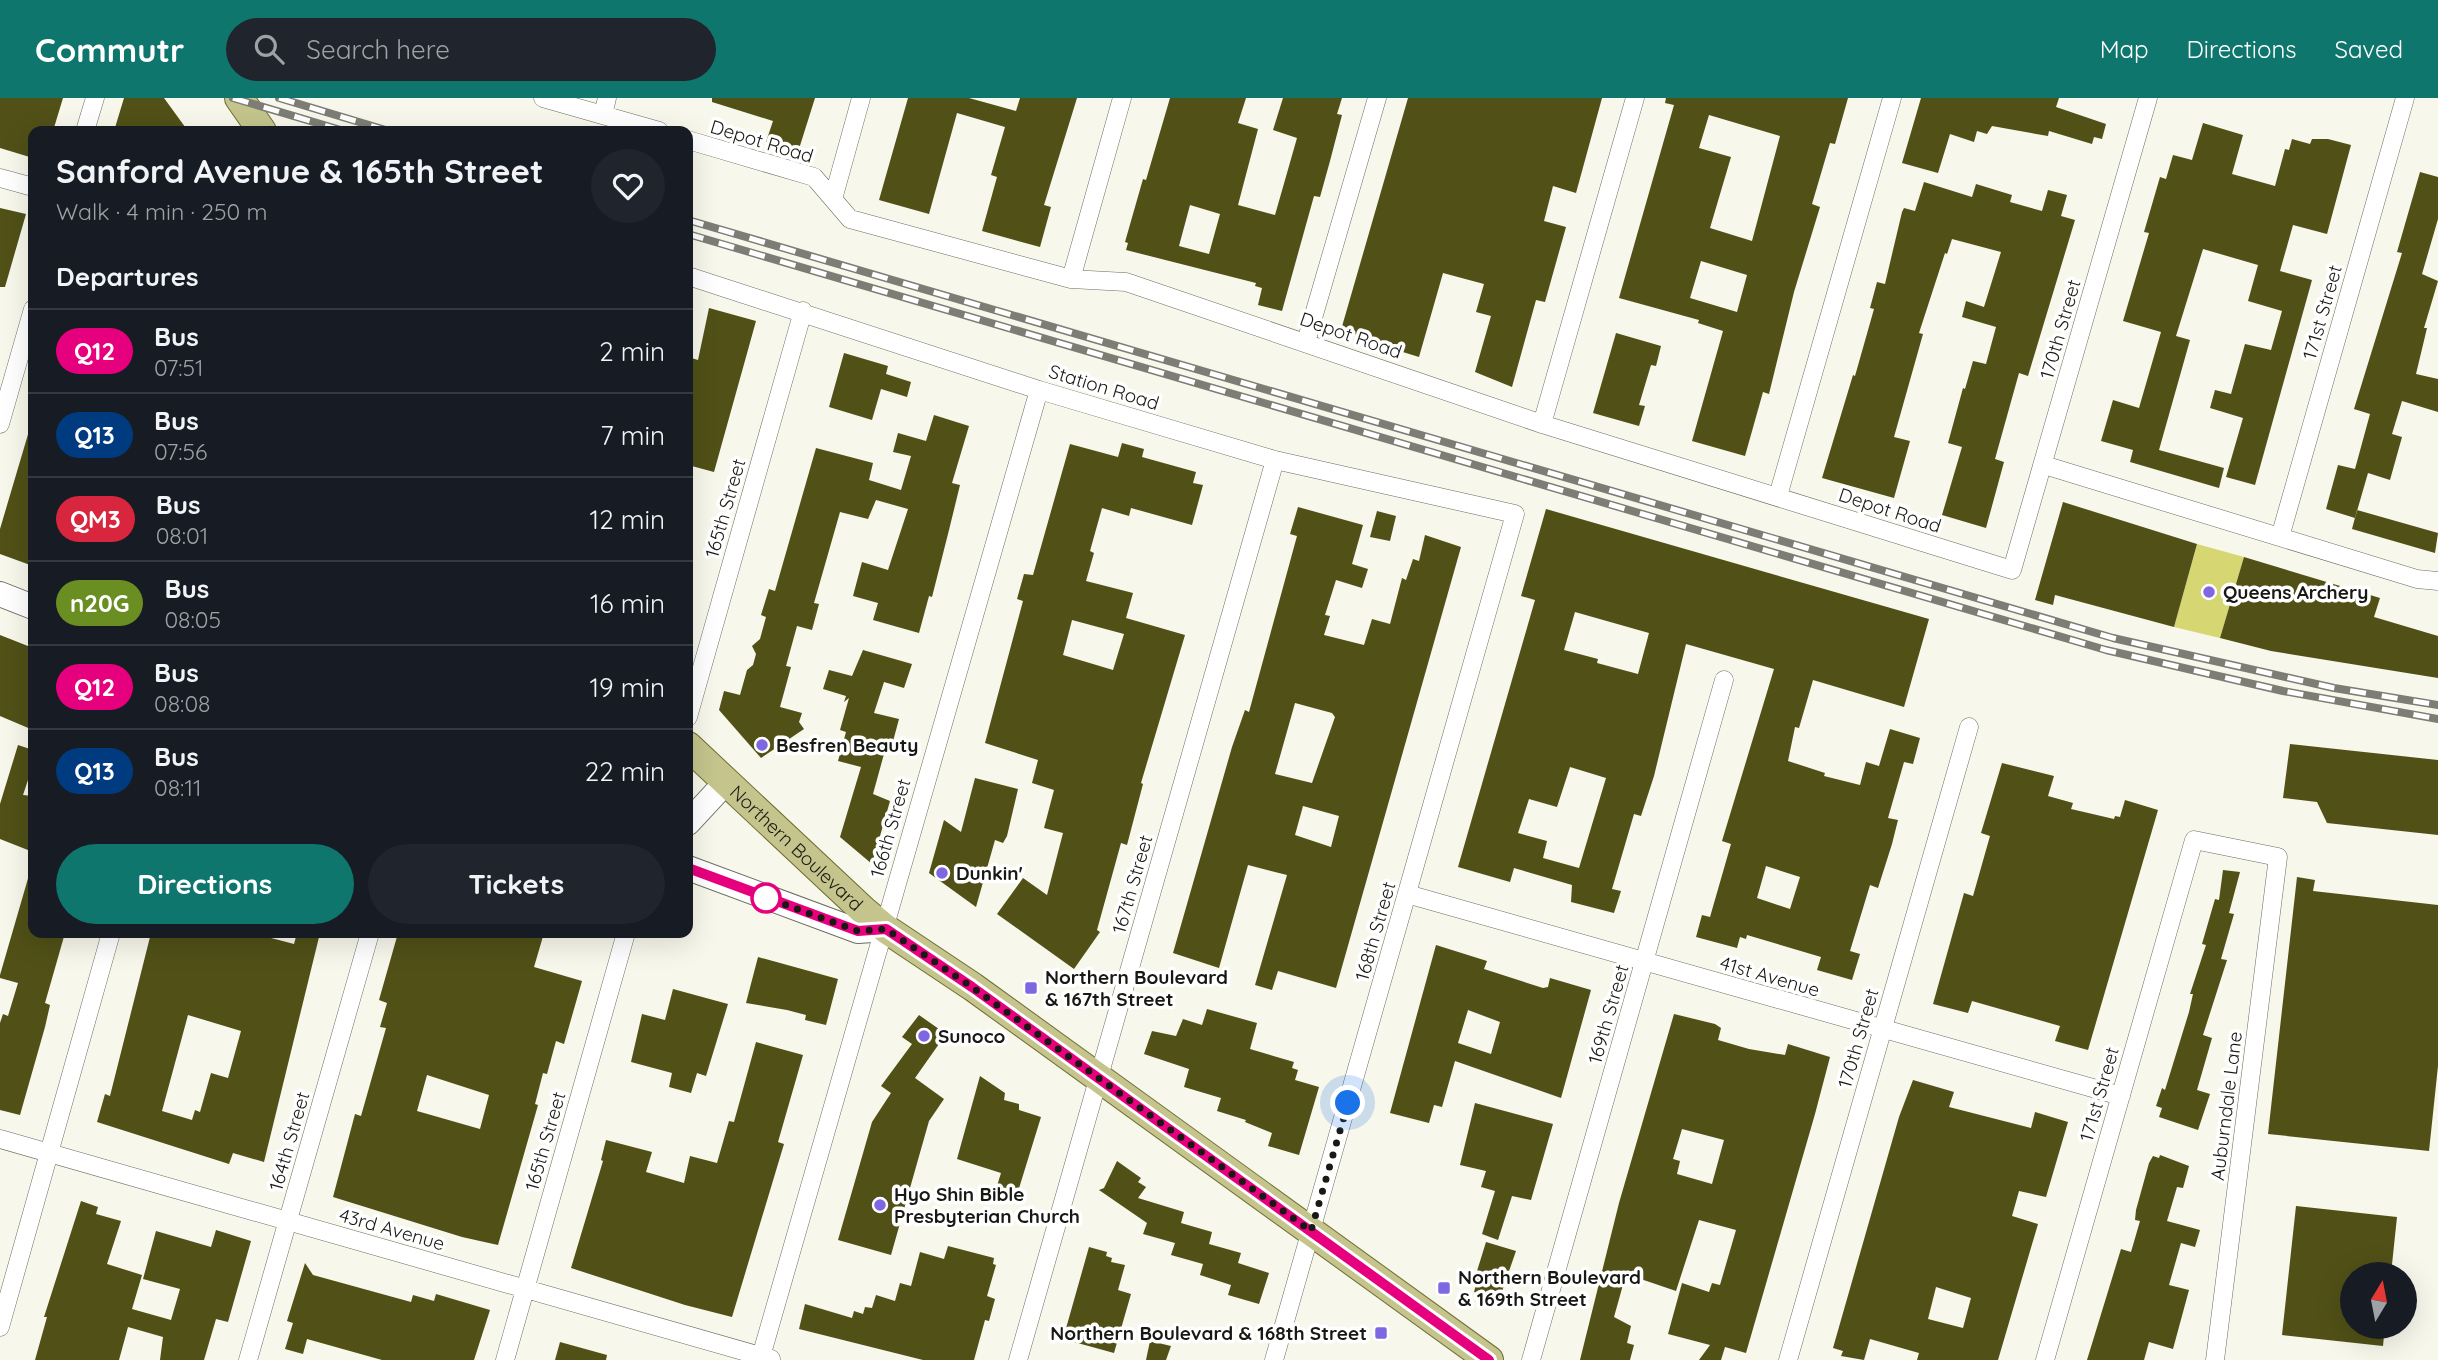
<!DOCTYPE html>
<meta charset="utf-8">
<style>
body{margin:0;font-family:Quicksand,sans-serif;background:#20242c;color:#f1f3f6;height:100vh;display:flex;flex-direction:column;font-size:26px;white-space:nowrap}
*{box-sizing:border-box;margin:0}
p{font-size:23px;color:#9ea1a6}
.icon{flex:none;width:38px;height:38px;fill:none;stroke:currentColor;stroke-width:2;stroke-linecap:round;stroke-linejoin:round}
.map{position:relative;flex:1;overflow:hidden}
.side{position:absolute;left:28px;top:28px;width:665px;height:812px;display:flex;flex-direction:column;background:#171b24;border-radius:14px;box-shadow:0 7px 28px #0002}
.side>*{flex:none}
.badge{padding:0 14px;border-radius:23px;font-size:24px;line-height:46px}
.needle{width:46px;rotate:10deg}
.tools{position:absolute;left:2340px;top:1164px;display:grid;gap:14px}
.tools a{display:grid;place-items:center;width:77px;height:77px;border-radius:50%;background:#171b24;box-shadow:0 7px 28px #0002;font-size:35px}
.you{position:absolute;width:35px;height:35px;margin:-18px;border:5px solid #fff;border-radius:50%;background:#1a73e8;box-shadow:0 0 0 10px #1a73e833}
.map>.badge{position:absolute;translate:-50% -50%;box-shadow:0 0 0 4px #fff}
h2{padding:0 28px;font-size:26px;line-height:63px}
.round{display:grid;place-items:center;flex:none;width:74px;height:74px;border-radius:37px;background:#20242c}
.headline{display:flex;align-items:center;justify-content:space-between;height:119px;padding:0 28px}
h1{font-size:33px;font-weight:700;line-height:52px}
.primary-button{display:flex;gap:14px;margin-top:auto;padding:14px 28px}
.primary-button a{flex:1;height:80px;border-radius:42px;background:#0f766e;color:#fff;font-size:28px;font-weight:700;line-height:80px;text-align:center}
.primary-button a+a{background:#20242c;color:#f1f3f6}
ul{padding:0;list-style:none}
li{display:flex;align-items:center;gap:21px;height:84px;padding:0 28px;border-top:2px solid #363941}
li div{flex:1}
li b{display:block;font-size:26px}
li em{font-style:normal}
li .badge{min-width:77px;font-weight:700;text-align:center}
header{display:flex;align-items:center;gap:42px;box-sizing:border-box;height:98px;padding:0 35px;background:#0f766e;color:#fff}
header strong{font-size:33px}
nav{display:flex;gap:38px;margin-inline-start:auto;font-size:24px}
.search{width:490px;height:63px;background:#20242c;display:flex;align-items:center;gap:18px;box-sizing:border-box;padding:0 24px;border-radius:38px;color:#9ea1a6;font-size:26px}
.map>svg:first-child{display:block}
.green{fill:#d6d672}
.building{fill:#505017;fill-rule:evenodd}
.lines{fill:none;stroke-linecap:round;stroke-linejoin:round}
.street-casing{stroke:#6c6d62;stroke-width:19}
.secondary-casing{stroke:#6c6d62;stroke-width:26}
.primary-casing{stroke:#6e6e31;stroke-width:30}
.street{stroke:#fff;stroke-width:18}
.secondary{stroke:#fff;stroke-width:24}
.primary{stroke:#c4c48c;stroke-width:28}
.rail-casing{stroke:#7d7d75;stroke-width:8}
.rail{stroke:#fff;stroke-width:5;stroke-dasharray:16;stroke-linecap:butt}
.line-casing{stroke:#fff;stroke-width:16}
.line{stroke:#e6007e;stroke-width:10}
.walk{stroke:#181814;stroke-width:7;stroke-dasharray:0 12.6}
.poi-dot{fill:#7f67e2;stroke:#fff;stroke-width:2.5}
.stop-dot{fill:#fff;stroke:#e6007e;stroke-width:3.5}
.labels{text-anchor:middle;stroke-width:7;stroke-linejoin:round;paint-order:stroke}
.street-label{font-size:19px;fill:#181814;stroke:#fff}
.poi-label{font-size:19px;font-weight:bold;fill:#181814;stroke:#fff;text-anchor:start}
</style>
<header>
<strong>Commutr</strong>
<div class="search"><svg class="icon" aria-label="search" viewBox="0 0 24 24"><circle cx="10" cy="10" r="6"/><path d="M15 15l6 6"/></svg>Search here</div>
<nav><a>Map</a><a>Directions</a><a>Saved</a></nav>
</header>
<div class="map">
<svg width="2438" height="1262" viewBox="0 0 2438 1262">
<rect width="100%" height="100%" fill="#f7f7eb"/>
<path class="green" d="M2197,446L2244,459L2220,540L2174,529Z"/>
<path class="building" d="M0,0H63L53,33H33V60L0,50Z
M124,0H164L188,33H114Z
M712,0H815L798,54L766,44L773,23L712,4Z
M908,0H969L1016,13L1020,0H1077L1044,107L1051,109L1040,149L982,133L997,79L991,77L1005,29L957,15L929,116L879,102Z
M1170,0H1246L1238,25L1258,31L1238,107L1275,117L1297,40L1273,32L1283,0H1342L1337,16L1342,17L1330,63L1320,99L1314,98L1282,213L1258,207L1262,190L1255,188L1256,185L1126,152L1128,145L1125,144L1143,81L1146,82ZM1190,107L1220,116L1209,156L1179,148Z
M1408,0H1602L1576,95L1553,88L1544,123L1566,129L1545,204L1536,202L1512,289L1475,274L1491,218L1476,214L1484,186L1443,175L1419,259L1393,251L1394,248L1341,232Z
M1666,0H1848L1835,46L1830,45L1812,106L1820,109L1794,194L1769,296L1763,294L1745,358L1692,343L1723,233L1698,225L1699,222L1619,200L1674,7L1665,5ZM1709,17L1780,38L1752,143L1710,130L1731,59L1699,50ZM1701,163L1747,177L1737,214L1690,200Z
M1921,0H2059L2056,9L2106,26L2102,41L2094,39L2092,46L2049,33L2048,38L1992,28L1987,36L1977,33L1974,44L1950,36L1938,75L1902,65Z
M2203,25L2243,37L2232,76L2275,88L2285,51L2289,52L2292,41L2310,46L2312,41H2328L2351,47L2327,136L2293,127L2280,173L2312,182L2255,387L2226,379L2243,320L2210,310L2215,292L2231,296L2245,246L2271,252L2282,213L2248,203L2258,167L2203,151L2176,238L2190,242L2159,352L2224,370L2219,390L2130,364L2133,352L2101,343L2113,302L2139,310L2161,234L2123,223L2149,135L2144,134L2160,79L2166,81L2173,57L2192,62Z
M2420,74L2438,79V121L2422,176L2438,183L2424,230H2427L2416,276L2438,281V314L2402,303L2392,336L2402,339L2390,382L2368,375L2355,420L2326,411L2338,367L2355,371L2370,316L2354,311L2402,155L2397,154Z
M1924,84L1972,99L1976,86L2012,97L2010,104L2042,113L2048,92L2067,97L2061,118L2075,122L2028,278L2019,275L1995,361L2004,364L1986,430L1942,417L1962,349L1948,345L1963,290L1965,291L1973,263L1986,266L1996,229L1962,219L1966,203L1984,209L2001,154L1952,141L1947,156L1945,155L1919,235L1923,236L1894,339L1910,343L1894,400L1822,380L1853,277L1855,278L1874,211L1870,210L1877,184L1885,186L1902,114L1904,110L1915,113Z
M0,110L26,116L5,189H0Z
M709,210L756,223L714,374L688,367V259L698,262Z
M1616,235L1661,248L1656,268L1651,267L1639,307L1645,308L1639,328L1593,315Z
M844,255L888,268L886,276L911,284L907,299L881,291L872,322L829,309Z
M934,317L969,328L952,385L960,387L949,432L932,499L929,498L919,535L873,522L878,505L853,498L862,464L888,472L908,411L876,402L868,421L840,414L814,505L819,506L812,532L797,528L786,568L791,569L780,609L802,615L799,624L804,631L761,660L719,612L724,593L740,597L747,572L753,567L756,556L752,548L760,541L766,519L761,517L769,491L775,493L816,350L873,365L869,382L901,392L911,358L893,354L898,335L926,343Z
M29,333H33V468L0,456V431Z
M1122,345L1144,351L1142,359L1196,374L1193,385L1203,387L1192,427L1131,410L1129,418L1102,410L1090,453L1094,455L1086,483L1133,495L1126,520L1185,537L1141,685L1143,686L1127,747L1121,745L1097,832L1100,834L1074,871L997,816L1023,780L1047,797L1063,735L1044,730L1054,692L1032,685L1038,662L985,645L1023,503L1017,501L1024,476L1033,477L1070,346L1118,359ZM1072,522L1124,536L1113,572L1063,557Z
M2063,404L2197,446L2174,529L2055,497L2053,507L2035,502Z
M1298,409L1363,427L1352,466L1368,471L1362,490L1336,482L1325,517L1330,518L1324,537L1364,547L1372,521L1390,526L1402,480L1406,482L1413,461L1419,463L1425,437L1461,449L1336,890L1278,873L1272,892L1255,887L1287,777L1248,767L1219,870L1173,855L1232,649L1245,612L1249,614L1297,438L1290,436ZM1295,605L1332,615L1335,619L1312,685L1275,676ZM1303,708L1339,718L1331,749L1295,737Z
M1546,411L1929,521L1904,609L1813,582L1799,630L1795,629L1788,663L1825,675L1824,678L1860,687L1866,664L1879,668L1890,631L1920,640L1913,666L1904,664L1888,720L1898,722L1892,746L1878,790L1870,787L1850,853L1860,856L1852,882L1817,872L1821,859L1747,837L1746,841L1740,839L1737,850L1696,839L1702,817L1710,819L1731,746L1722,743L1774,571L1686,546L1654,678L1641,718L1634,716L1612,791L1621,793L1614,815L1571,804L1572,787L1514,770L1510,784L1458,769L1535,502L1521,498ZM1575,514L1649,535L1638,576L1597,565L1598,561L1564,552ZM1570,669L1606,680L1579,770L1543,760L1547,743L1518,735L1529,701L1557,709ZM1766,768L1800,779L1790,811L1757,800Z
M2357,412L2438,435L2435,455L2352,431Z
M1377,413L1396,418L1390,443L1370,439Z
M2244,459L2380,500L2374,519L2438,538V580L2271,553L2220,540Z
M0,537L33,550V632L0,618Z
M863,552L912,566L904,590L884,584L874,615L899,621L892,647L887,645L873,696L890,703L872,766L840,739L861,669L838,663L846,634L840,632L849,600L844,604L846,598L823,591L829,572L852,578Z
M2290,646L2438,662V737L2327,725L2317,704L2283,700Z
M18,647L33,652V667L23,697L33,698V754L0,741V706Z
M2002,665L2054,678L2048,698L2073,705L2071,711L2114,721L2115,718L2120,719L2125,702L2158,712L2088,952L2055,943L2060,928L1972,903L1968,915L1933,906L1964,795L1973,798L1990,738L1981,735Z
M975,680L1018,691L1007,738L1003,745L995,742L976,809L929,775L944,722L961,734Z
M2223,772L2240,774L2229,815L2234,816L2221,861L2227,862L2203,937L2212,940L2197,992L2210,996L2198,1032L2159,1019L2162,1010L2156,1008L2162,990L2165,992L2189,914L2193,896H2190L2206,847L2202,846L2215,801L2219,802Z
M29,777H33V835H65L45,905L50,907L45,929L20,1017L0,1012V925L3,916L8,918L18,885L0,880V877Z
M2297,779L2315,782L2313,793L2438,807V968L2429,1053L2268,1036Z
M151,835H252L294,846L297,835H320L264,1064L233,1055L229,1066L97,1024L105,996L110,998ZM188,917L241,933L228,980L211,975L200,1014L195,1012L192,1022L162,1013Z
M398,835H483L503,840L505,835H544L534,869L582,883L564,946L556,943L547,976L543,975L535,1006L538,1007L498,1147L462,1139L333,1099L355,1016L361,1018L386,930L380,929L387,905L379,902ZM427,977L489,997L480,1031L417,1013Z
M1436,847L1487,863L1484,871L1543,890L1548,889L1550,880L1591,892L1561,1000L1455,963L1442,1009L1434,1007L1429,1025L1390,1015ZM1468,912L1500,924L1491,956L1458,945Z
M758,859L838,881L826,927L805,922L806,917L787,912L746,905Z
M673,891L728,906L706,978L697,975L691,995L669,989L672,975L631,964L642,916L665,922Z
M1207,911L1257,925L1250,951L1294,964L1292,970L1298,972L1295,982L1319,989L1299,1057L1268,1048L1272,1035L1245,1024L1246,1022L1217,1013L1221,1000L1184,989L1189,971L1144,956L1152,933L1176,938L1183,921L1202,927Z
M1674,916L1715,926L1721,930L1718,942L1749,951L1785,957L1788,946L1830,959L1815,1016L1746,1255L1725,1249L1721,1262H1699L1710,1247L1668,1236L1682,1185L1709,1194L1712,1185L1720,1187L1736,1132L1699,1122L1676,1193L1626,1176L1614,1219L1631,1228L1627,1245L1634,1247L1630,1262H1580L1619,1105ZM1682,1031L1724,1042L1712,1086L1677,1076L1680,1063L1673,1061Z
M919,917L946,936L915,980L944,1001L929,1023L891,1157L838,1142L872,1024L891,995L881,988L912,946L902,939Z
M756,944L803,957L778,1044L784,1046L732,1219L685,1207L571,1170L603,1063L601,1062L606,1042L652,1054L646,1074L684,1085L690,1058L717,1065L729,1023L734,1024Z
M980,978L1005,995L1004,1002L1019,1006V1012L1041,1019L1016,1100L997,1088L1001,1075L957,1061Z
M1913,982L1954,994L1949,1009L2031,1030L2035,1014L2068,1024L2046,1099L2019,1093L2012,1118L2038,1126L1998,1262H1917L1919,1255L1870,1241L1864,1262L1841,1258L1843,1253L1833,1250L1899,1019ZM1936,1189L1971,1200L1963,1230L1928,1221Z
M1475,1005L1553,1026L1531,1102L1512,1098L1498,1142L1482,1136L1495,1093L1481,1089L1486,1073L1460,1067Z
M2160,1057L2189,1068L2183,1090L2177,1089L2167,1123L2200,1132L2195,1149L2181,1145L2169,1187L2189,1192L2173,1251L2149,1244L2144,1262H2087L2121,1151L2131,1154L2140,1123L2135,1122L2136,1112L2149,1065L2153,1058L2159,1060Z
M1117,1063L1141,1080L1138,1084L1146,1089L1138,1100L1184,1114L1181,1125L1212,1134L1209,1146L1241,1155L1238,1165L1269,1175L1259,1206L1228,1197L1231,1187L1200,1177L1203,1166L1171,1157L1175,1145L1143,1136L1147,1125L1099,1092L1104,1090Z
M81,1103L98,1109L96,1116L121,1123L107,1166L142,1177L132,1211L171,1222L180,1191L143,1181L156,1133L211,1149L216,1132L251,1143L228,1224L216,1221L204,1262H160L163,1239L128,1229L119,1262H35L47,1219H44Z
M2296,1108L2397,1119L2391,1176H2352V1228H2385L2383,1248L2282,1237Z
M1486,1144L1516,1153L1499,1202L1474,1194L1476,1187L1473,1186Z
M948,1148L994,1160L993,1166L996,1167L987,1198L995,1201L989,1223L985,1222L974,1262H923L799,1231L805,1206L852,1220L854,1213L863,1216L865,1209L872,1210L876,1197L895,1203L900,1185L911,1188L920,1154L944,1161Z
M1089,1149L1107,1154L1106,1158L1112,1160L1111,1164L1125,1167L1118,1192L1131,1196L1114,1255L1063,1241Z
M305,1165L313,1177L411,1204L413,1197L434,1203L436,1196L490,1212L474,1262H382L307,1241L303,1256L285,1251L293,1225L287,1223Z
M1150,1243L1171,1248L1166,1262H1146Z
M560,1244L607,1257L606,1262H555Z"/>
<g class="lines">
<g class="street-casing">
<path id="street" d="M543,0L659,33
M603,17L607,0
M85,33L95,0
M688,42L814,79L850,121L1071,181L1126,184L1542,326L2012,472L2148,0
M0,80L33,89
M833,101L861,0
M688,178L1039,292L1275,362L1515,416L1274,1262
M1071,181L1122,0
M1306,244L1377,0
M0,326L33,211
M1542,326L1635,0
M2044,367L2417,481L2438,483
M1778,398L1892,0
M2280,439L2405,0
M688,619L803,213
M1407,796L2121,998
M0,1041L771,1261
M0,1229L111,835
M248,1262L370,835
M505,1262L626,835
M760,1262L1039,292
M1018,1262L1275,362
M1531,1262L1724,582
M1788,1262L1969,629
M2045,1262L2194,742L2278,759L2215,1262"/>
</g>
<g class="secondary-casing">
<path id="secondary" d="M0,496L33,509
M688,725L726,684
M688,770L858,833L886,831"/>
</g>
<g class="primary-casing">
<g id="primary">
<path d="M239,0L262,33"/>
<path id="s1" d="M688,648L863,812L886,831L973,889L1489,1262"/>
</g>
</g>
<use href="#street" class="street"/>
<use href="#secondary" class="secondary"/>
<use href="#primary" class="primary"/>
<g class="rail-casing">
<path id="rail" d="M233,0L344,33
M279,0L389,33
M688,122L2113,540L2334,590L2438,607
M688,136L2106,552L2283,593L2438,621"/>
</g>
<use href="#rail" class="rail"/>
</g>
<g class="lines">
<g class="line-casing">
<path id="line" d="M688,770L858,833L886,831L972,889L1489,1262"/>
</g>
<use href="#line" class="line"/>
<path class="walk" d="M766,800L764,799L858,833L886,831L972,889L1311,1133L1348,1005"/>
</g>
<g class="poi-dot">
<circle cx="2209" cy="494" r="7"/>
<circle cx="762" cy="647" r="7"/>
<circle cx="942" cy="775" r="7"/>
<rect x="1024" y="883" width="14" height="14" rx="3.5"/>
<circle cx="924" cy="938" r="7"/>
<circle cx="880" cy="1107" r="7"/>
<rect x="1437" y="1183" width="14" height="14" rx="3.5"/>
<rect x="1374" y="1228" width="14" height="14" rx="3.5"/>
</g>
<circle class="stop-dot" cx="766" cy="800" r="14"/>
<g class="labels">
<g class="street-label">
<text transform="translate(762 43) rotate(17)" y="7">Depot Road</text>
<text transform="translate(2322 214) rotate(-74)" y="7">171st Street</text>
<text transform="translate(2060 231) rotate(-74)" y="7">170th Street</text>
<text transform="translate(1351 237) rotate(19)" y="7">Depot Road</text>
<text transform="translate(1104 289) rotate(17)" y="7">Station Road</text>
<text transform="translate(725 410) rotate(-74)" y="7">165th Street</text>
<text transform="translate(1890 412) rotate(18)" y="7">Depot Road</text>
<text transform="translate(890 730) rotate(-74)" y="7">166th Street</text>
<text dy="7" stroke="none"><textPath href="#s1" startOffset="149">Northern Boulevard</textPath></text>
<text transform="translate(1132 786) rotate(-74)" y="7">167th Street</text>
<text transform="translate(1375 833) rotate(-74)" y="7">168th Street</text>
<text transform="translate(1770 878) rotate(16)" y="7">41st Avenue</text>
<text transform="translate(1608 916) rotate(-74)" y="7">169th Street</text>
<text transform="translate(1858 940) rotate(-74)" y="7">170th Street</text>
<text transform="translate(2099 996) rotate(-74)" y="7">171st Street</text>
<text transform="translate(2226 1008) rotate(-83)" y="7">Auburndale Lane</text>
<text transform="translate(289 1043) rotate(-74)" y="7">164th Street</text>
<text transform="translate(545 1043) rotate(-74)" y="7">165th Street</text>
<text transform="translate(392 1131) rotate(16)" y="7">43rd Avenue</text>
</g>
<g class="poi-label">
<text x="2223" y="501">Queens Archery</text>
<text x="776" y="654">Besfren Beauty</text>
<text x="956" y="782">Dunkin'</text>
<text x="1045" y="886">Northern Boulevard<tspan x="1045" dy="22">&amp; 167th Street</tspan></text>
<text x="938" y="945">Sunoco</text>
<text x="894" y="1103">Hyo Shin Bible<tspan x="894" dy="22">Presbyterian Church</tspan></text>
<text x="1458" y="1186">Northern Boulevard<tspan x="1458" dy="22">&amp; 169th Street</tspan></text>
<text x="1367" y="1242" text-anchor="end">Northern Boulevard &amp; 168th Street</text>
</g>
</g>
</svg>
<div class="tools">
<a><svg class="needle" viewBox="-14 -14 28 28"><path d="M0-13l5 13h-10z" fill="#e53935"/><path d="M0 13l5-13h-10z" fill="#9ea1a6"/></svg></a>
</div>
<div class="you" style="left:1348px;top:1005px"></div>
<section class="side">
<div class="headline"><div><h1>Sanford Avenue &amp; 165th Street</h1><p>Walk · 4 min · 250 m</p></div><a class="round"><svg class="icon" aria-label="heart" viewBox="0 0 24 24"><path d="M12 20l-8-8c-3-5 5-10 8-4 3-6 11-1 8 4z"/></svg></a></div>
<h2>Departures</h2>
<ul>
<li><span class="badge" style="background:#e6007e;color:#fff">Q12</span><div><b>Bus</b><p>07:51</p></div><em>2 min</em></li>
<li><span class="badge" style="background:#003b80;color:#fff">Q13</span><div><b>Bus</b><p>07:56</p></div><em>7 min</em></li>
<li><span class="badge" style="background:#d7263d;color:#fff">QM3</span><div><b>Bus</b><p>08:01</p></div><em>12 min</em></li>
<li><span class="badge" style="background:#6b8e23;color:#fff">n20G</span><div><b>Bus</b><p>08:05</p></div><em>16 min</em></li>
<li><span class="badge" style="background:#e6007e;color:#fff">Q12</span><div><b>Bus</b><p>08:08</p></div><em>19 min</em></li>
<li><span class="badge" style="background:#003b80;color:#fff">Q13</span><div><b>Bus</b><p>08:11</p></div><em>22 min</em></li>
</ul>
<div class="primary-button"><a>Directions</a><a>Tickets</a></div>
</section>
</div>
